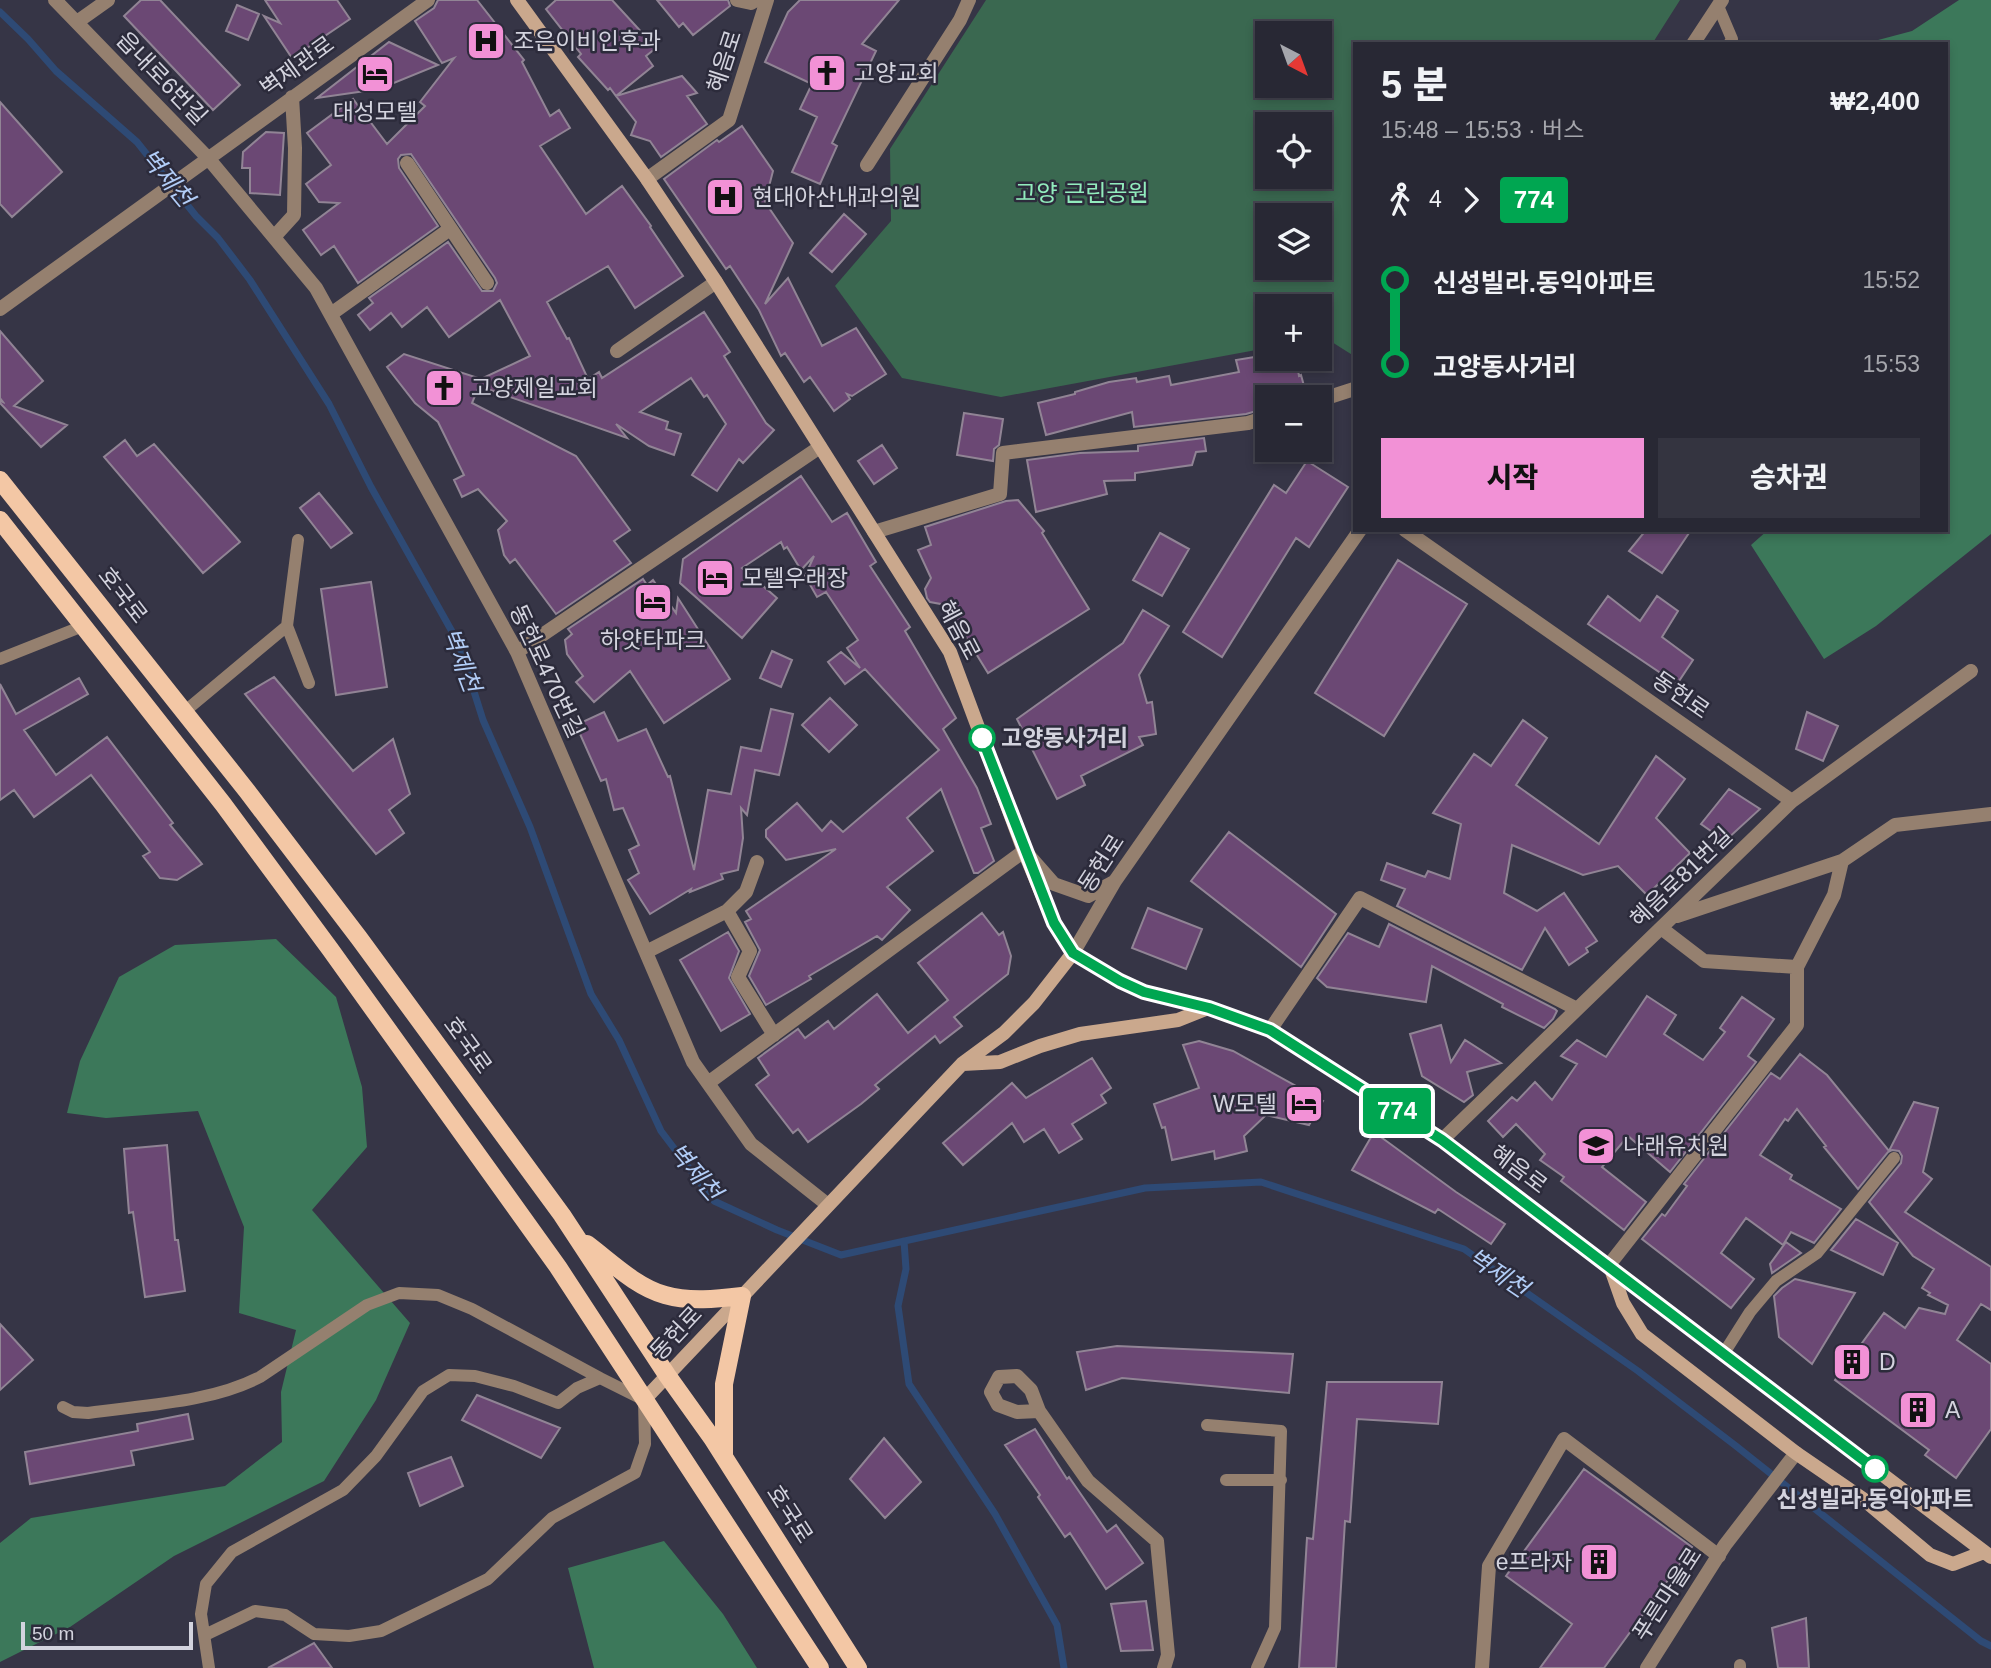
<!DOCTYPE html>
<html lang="ko">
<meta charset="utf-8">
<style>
body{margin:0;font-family:Arial,"Noto Sans KR",sans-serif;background:#343440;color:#f1f3f6;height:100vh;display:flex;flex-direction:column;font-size:26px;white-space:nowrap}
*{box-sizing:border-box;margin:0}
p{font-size:23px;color:#a5a6ac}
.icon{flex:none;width:38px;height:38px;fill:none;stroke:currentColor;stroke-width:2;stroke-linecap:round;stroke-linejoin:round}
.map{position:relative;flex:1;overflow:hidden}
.drawer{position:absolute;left:1353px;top:42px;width:595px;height:490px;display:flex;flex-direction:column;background:#282834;border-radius:0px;box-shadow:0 4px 10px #0003,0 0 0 2px #44444f}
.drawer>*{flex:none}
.badge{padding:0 14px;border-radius:5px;font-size:24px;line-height:46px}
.needle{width:46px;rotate:139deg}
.tools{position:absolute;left:1255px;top:21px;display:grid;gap:14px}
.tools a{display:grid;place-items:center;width:77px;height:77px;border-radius:0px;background:#282834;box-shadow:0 4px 10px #0003,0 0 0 2px #44444f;font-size:35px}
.scale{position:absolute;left:21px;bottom:18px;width:172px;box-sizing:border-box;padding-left:7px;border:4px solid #d3d3de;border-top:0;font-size:19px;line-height:24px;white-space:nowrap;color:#d3d3de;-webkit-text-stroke:5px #2c2b3b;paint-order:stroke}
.map>.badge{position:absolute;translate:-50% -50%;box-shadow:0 0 0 4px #fff}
.legs{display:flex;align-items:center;gap:10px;height:77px;padding:0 28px;font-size:23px}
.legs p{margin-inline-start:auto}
.summary{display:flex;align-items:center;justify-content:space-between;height:119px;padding:0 28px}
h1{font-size:38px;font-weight:800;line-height:52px}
.button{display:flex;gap:14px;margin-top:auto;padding:14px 28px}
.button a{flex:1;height:80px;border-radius:0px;background:#f291d6;color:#111;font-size:28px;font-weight:800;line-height:80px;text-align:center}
.button a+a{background:#343440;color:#f1f3f6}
ul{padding:0 28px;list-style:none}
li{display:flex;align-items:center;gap:24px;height:84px;font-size:26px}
li i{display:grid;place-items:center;width:10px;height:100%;margin:0 9px;background:currentColor}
li i::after{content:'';width:18px;height:18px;margin:-9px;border:5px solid;border-radius:50%;background:#282834}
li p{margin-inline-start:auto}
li:first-child i{background:linear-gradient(#0000 50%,currentColor 0)}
li:last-child i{background:linear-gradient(currentColor 50%,#0000 0)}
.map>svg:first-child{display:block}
.green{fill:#3a6850;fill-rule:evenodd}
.forest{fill:#3c785a}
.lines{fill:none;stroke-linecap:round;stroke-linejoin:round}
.stream{stroke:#2e4a75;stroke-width:7}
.building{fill:#6b4874;stroke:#918495;stroke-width:2}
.service{stroke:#95806f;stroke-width:12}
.minor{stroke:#95806f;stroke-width:14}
.tertiary{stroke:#95806f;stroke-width:14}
.secondary{stroke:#caa88d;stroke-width:14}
.primary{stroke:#f3c7a5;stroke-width:18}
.line-1-casing{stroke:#fff;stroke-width:16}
.line-1{stroke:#00a651;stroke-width:10}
.stop-1-dot{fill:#fff;stroke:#00a651;stroke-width:3.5}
.labels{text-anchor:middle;stroke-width:5;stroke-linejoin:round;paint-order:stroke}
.poi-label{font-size:23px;fill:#d3d3de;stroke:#2c2b3b;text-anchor:start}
.street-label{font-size:23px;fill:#d3d3de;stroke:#2c2b3b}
.park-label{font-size:23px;fill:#92ecbd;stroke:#2c2b3b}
.stop-label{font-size:23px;font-weight:bold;fill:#d3d3de;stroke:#2c2b3b;text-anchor:start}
.water-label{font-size:24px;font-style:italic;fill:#b2cdf7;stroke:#2c2b3b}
</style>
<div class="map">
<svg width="1991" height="1668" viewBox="0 0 1991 1668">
<rect width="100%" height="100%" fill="#363546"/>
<path class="green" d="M986,0H1680L1652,44H1354V356L1324,337L1320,338V306H1267V348L1001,397L902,378L835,286L891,221L890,149ZM1267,33H1320V86H1267ZM1267,124H1320V177H1267ZM1267,215H1320V268H1267Z"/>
<path class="forest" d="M1959,0H1991V534L1876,626L1824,659L1751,545L1768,530H1946V44H1863L1912,31Z
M276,939L336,997L362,1087L367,1147L312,1210L410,1323L376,1400L324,1481L174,1556L70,1627L0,1662V1543L31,1518L225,1486L282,1442L281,1392L296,1330L239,1313L244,1227L198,1111L106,1118L67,1113L80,1061L119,977L175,945Z
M664,1541L723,1614L757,1668H594L568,1568Z"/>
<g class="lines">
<path class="stream" d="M0,12L28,39L56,71L137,142L196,216L218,238L250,280L329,404L371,487L459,644L483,720L530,827L591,994L619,1040L661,1131L714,1201L777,1230L841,1255L1145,1188L1261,1182L1464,1249L1638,1371L1736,1446L1981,1641L1991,1646
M904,1241L906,1269L898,1306L909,1384L995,1514L1057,1625L1064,1668"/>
</g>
<path class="building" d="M141,0H160L240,85L213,110L124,16Z
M265,0H337L350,19L292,58L264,16L280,23Z
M438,0H477L524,60L522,62L550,116L559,110L570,128L540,146L586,214L622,186L651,226L650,227L683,276L635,308L608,266L547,302L567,339L569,338L588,379L599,372L602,378L704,312L730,352L724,356L766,423L774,430L743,463L739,459L717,491L692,475L726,424L707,395L704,397L691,378L640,412L668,422L666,429L681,434L674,455L649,446L616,424L627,438L479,386L472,403L576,456L630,530L614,541L631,563L556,614L515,559L510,563L504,555L498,530L507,521L478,489L462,497L454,480L464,475L438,422L415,403L387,367L404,354L481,379L530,356L500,300L449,337L427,307L402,327L391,313L370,330L358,315L373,303L369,298L448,242L482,291H493L497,283L495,278L411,154L401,155L398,159L399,168L438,226L358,283L334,246L321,255L303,230L339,203L319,202L306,184L331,165L307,133L353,99L387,144L425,106L420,102L454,58L442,63L415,21L434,8Z
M556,0H612L656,48L646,56L653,66L616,96L610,88L608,90L578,57L581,54L546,9Z
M657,0H728L730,6L693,35L683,23L679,27Z
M800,0H899L862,44L876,51L832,143L837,146L820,184L792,172L817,117L800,109L812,84L765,62L788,12Z
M237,5L259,14L248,40L226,31Z
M389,42L438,65L379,89L317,98Z
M682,76L697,93L687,96L707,124L661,157L650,141L631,135L636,122L616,96Z
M0,102L62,172L12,217L0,204Z
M742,126L773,171L765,202L793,243L765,304L788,278L822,346L856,328L886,374L852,396L847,394L850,399L834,411L810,377L804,382L785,353L781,356L759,310L730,266L726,269L664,179L717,140L719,142Z
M266,132L284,133L280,195L250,193V168H242L243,152Z
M844,214L866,234L832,272L810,253Z
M0,331L43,381L14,406L67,425L41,447L0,403V401L3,402L0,398Z
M1267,355V359H1296L1299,376L1301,375L1307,397H1267V408L1246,414L1134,427L1132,412L1046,435L1038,403L1075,394V392L1109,382L1136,378L1137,382L1169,376L1171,385L1239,372L1236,360Z
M964,413L1003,419L999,445L994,449L993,461L957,455Z
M1204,438L1206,451L1196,452L1192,465L1135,473V480L1104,481L1107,494L1036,512L1027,460L1080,453L1138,451V446Z
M125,440L137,456L154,444L240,542L203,573L104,457Z
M882,445L897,468L874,484L858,461Z
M1307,461L1348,487L1309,547L1296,538L1222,657L1183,632L1274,485L1286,493Z
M801,476L832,522L847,513L876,562L870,566L910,627L905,631L956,718L943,729L977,788L991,824L981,828L994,861L978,873H974L941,789L907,818L933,851L887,887L910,910L882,940L877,936L809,976L811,979L766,1005L749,976L760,950L745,922L751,919L746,911L836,849L786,860L766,837V830L797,803L822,831L831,821L843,832L939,750L865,669L845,684L828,662L841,652L860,668L847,648L858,640L826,592L817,597L805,576L814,556L801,570L787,547L784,549L781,542L742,568L777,598L742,638L680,583L683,559Z
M319,493L352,533L331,548L300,508Z
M1018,500L1044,531L1042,533L1089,609L988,673L946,605L930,602L927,598L925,589L931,578L918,550L931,545L925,527L1006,501Z
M1646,530H1691L1662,573L1629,551Z
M1160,533L1189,549L1162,596L1133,580Z
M1398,560L1467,604L1384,736L1315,693Z
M643,579L647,585L653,580L676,613L678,598L730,679L664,723L630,671L594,702L576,682L583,676L567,654L565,640L572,634L568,629Z
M371,582L387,687L336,695L321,589Z
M1608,596L1640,621L1657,596L1678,611L1662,637L1693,660L1677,684L1588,624Z
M1143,610L1169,626L1139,675L1147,703L1152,702L1156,734L1139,737L1143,745L1081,776L1085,785L1057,799L1017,719L1123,643Z
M772,651L792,660L781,687L760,678Z
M274,677L353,771L393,739L410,794L389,810L404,833L376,854L245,694Z
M79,678L88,694L24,730L56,775L107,737L173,823L170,825L202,864L177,880L160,878L143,856L150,852L91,775L34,817L14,790L0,800V684L16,714Z
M830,698L857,725L829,752L802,725Z
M771,709L793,714L779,775L755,770L747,815L741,808L743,838L738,870L721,874L723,879L690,892L691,889L650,914L628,880L639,873L629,850L639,845L623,808L614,810L606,779L601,781L576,725L604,712L618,741L646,729L668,777L670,776L694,870L708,790L731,794L741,747L761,751Z
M1807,712L1838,726L1823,761L1796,749Z
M1523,720L1547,738L1516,785L1599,844L1656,756L1685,779L1656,818L1690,853L1647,895L1618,866L1583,875L1512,845L1504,893L1537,911L1564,893L1597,941L1586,948L1588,952L1569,965L1545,928L1522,970L1397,906L1405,889L1381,880L1387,863L1425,877L1428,871L1450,879L1461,824L1433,813L1474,754L1491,766Z
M1729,789L1760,809L1725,841L1701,824Z
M1229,832L1336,914L1301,967L1191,881Z
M1148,908L1202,929L1186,969L1132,948Z
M982,913L999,935L1003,932L1011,956L1008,974L954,1017L962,1026L940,1043L935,1036L875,1085L879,1089L861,1104L808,1142L798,1129L793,1133L756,1085L769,1075L758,1058L798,1029L805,1038L828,1021L834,1029L877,994L908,1033L948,1000L918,963Z
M1389,924L1555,1009L1557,1011L1553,1019L1544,1028L1502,1007L1503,1004L1432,966L1426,1002L1327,987L1317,978L1348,933L1379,947Z
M728,932L739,951L729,978L750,1014L721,1031L680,960Z
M1647,996L1676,1015L1664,1034L1703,1060L1725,1032L1720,1028L1742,997L1774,1019L1748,1056L1756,1062L1670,1172L1628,1136L1602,1167L1646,1202L1624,1230L1561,1181L1564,1177L1540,1160L1545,1154L1516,1124L1503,1137L1488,1121L1512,1097L1517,1101L1535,1082L1552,1100L1577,1064L1561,1056L1577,1040L1606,1057Z
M1441,1025L1451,1062L1465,1040L1501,1063L1467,1072L1473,1095L1464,1102L1422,1076L1410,1034Z
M1199,1041L1233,1051L1323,1101L1309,1125L1266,1115L1244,1136L1247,1151L1215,1159L1214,1151L1172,1160L1165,1127L1162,1128L1154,1104L1199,1088L1183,1045Z
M1800,1054L1827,1075L1889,1151L1914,1102L1938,1108L1923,1172L1932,1179L1905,1212L1991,1267V1310L1981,1304L1957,1340L1991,1364V1429L1956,1478L1925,1455L1929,1450L1835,1380L1884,1313L1905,1328L1919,1308L1945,1314L1948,1305L1928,1295L1930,1293L1922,1288L1934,1269L1913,1256L1869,1202L1901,1163L1902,1156L1899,1151L1892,1150L1888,1152L1858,1189L1824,1147L1826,1146L1797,1109L1788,1121L1785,1119L1760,1155L1792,1175L1790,1179L1841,1209L1814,1243L1791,1232L1783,1245L1746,1218L1721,1253L1754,1279L1731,1308L1642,1239L1662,1214L1665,1216L1687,1186L1684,1184L1771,1073L1780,1079Z
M1092,1058L1111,1088L1101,1095L1106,1103L1072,1124L1082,1139L1059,1153L1044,1129L1024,1142L1012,1123L963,1165L943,1143L1012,1083L1026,1098Z
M1374,1132L1456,1192L1505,1224L1491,1244L1438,1209L1435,1213L1352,1170Z
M167,1145L175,1240H178L185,1291L145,1297L133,1212L129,1213L124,1149Z
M1856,1219L1898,1243L1883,1275L1831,1250Z
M1786,1242L1801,1253L1772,1273L1770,1264Z
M1795,1279L1855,1293L1812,1364L1779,1337L1774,1296L1782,1288Z
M0,1324L33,1360L0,1390Z
M1117,1346L1293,1354L1289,1393L1122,1378L1086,1390L1077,1352Z
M1327,1382H1442L1438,1424L1357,1419L1350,1522L1345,1521L1336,1668H1299L1307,1538L1313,1539Z
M477,1395L560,1428L541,1458L462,1420Z
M188,1414L193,1439L131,1451L134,1465L30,1484L25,1452L138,1431L137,1424Z
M1035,1429L1067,1479L1069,1477L1107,1532L1116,1525L1143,1563L1106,1589L1070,1533L1065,1537L1038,1497L1040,1495L1005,1445Z
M884,1438L921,1482L885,1518L850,1479Z
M451,1457L463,1486L420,1506L408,1473Z
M1584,1469L1692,1547L1604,1668H1540L1572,1624L1506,1576Z
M1146,1601L1153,1650L1121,1651L1111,1604Z
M1806,1618L1809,1668H1778L1772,1628Z
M314,1643L332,1668H268Z"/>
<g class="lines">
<path class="service" d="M1718,6L1732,39L1729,44
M298,540L287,626L309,683
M0,659L83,626
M184,712L287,626
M1724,1353L1750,1312L1776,1281L1817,1253L1894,1158
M63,1407L73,1412L88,1413C143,1405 210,1403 260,1377L367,1305L399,1293L438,1295L472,1309L600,1378
M1207,1425L1281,1431L1275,1628L1257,1668
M1226,1480H1281
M205,1635L255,1611L285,1615L314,1634L349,1636L381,1631L488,1579L552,1518L635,1473L645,1444L644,1400L600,1378L577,1388L558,1403L514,1386L475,1376L449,1375L423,1391L376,1456L343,1490L232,1552L206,1584L201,1614L209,1668
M1740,1668V1665"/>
<path class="minor" d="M55,0L208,158L316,288L517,652L693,1062L751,1144L828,1205
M737,0L751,3L756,0
M77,22L108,0
M407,163L487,283
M867,165L960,20L969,0
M647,179L729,120L767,0
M274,237L294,215L295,148L292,97
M0,309L428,0
M331,314L450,229
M617,351L716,282
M1320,400L1354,389
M1405,530L1792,801
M874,532L1000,494L1003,453L1248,423L1267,417
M517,652L820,447
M727,911L750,951L738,977L774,1035
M1677,916L1842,861
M1661,928L1704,961L1797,967
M646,952L727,911L746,892L757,862
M1270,1030L1360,898L1577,1009
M708,1083L1024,851
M1442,1140L1792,801L1971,671
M1609,1265L1797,1025V967L1834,895L1842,861L1895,825L1991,814
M1039,1411L1017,1412L998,1405L991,1392L999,1377L1017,1376L1031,1390L1039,1411L1088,1481L1157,1541L1168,1655L1164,1668
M1482,1668L1489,1566L1564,1439L1719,1556"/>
<path class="tertiary" d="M1693,44L1722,0
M1025,851L1054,884L1088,896L1114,882
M1073,953L1115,881L1360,530
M1647,1668L1725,1545L1796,1453"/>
<path class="secondary" d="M517,0L647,179L716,282L950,652L1024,851L1054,923L1073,953L1120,981L1144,992L1209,1008L1270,1030L1442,1140L1991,1557
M963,1064L1000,1062L1040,1046L1080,1034L1178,1020L1208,1008
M1610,1266L1623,1303L1642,1334L1796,1453L1863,1499L1930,1555L1953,1564L1984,1552
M644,1400L962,1064L1004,1033L1034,1003L1073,953"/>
<path class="primary" d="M0,480L247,791L359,938L562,1215L667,1375L712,1438L858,1668
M0,520L223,804L330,949L558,1267L820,1668
M587,1244C611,1262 636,1287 665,1295C689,1302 717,1299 742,1296L724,1384V1456"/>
</g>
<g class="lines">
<g class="line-1-casing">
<path id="line-1" d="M982,738L1054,923L1073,953L1120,981L1144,992L1209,1008L1270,1030L1442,1140L1875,1469"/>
</g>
<use href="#line-1" class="line-1"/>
</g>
<defs>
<g id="hospital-square" transform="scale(2.0125)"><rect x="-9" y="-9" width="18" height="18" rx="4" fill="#f291d6" stroke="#2c2b3b"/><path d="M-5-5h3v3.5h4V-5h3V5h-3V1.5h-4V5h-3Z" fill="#111"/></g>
<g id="church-square" transform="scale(2.0125)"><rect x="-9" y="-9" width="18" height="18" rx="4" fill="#f291d6" stroke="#2c2b3b"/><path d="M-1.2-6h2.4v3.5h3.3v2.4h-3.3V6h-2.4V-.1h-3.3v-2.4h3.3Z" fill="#111"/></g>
<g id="hotel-square" transform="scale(2.0125)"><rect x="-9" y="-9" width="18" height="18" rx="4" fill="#f291d6" stroke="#2c2b3b"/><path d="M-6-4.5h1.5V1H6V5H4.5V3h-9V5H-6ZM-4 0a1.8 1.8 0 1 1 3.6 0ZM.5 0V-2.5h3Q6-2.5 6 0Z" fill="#111"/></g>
<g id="school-square" transform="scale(2.0125)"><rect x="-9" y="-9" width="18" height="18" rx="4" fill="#f291d6" stroke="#2c2b3b"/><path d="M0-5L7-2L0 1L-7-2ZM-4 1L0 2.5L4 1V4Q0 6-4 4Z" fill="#111"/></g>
<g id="building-square" transform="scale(2.0125)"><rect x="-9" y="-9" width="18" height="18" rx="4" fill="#f291d6" stroke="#2c2b3b"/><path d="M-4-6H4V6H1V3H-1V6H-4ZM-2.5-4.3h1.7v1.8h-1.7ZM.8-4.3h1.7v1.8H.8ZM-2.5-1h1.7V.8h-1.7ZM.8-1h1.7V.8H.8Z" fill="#111"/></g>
</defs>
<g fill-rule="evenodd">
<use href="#hospital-square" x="486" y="41"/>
<use href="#church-square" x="827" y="73"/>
<use href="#hotel-square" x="375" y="74"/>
<use href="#hospital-square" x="725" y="197"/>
<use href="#church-square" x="444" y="388"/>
<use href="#hotel-square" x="715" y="578"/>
<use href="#hotel-square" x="653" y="602"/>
<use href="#hotel-square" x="1304" y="1104"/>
<use href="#school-square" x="1596" y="1146"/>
<use href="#building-square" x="1852" y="1362"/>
<use href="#building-square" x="1918" y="1410"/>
<use href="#building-square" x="1599" y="1562"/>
</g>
<g class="stop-1-dot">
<circle cx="982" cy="738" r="12"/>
<circle cx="1875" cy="1469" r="12"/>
</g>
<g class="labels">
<g class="poi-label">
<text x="513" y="49">조은이비인후과</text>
<text x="854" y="81">고양교회</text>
<text x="375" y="120" text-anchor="middle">대성모텔</text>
<text x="752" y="205">현대아산내과의원</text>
<text x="471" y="396">고양제일교회</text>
<text x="742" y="586">모텔우래장</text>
<text x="653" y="648" text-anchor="middle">하얏타파크</text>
<text x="1277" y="1112" text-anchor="end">W모텔</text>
<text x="1623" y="1154">나래유치원</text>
<text x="1879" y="1370">D</text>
<text x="1945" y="1418">A</text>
<text x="1572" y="1570" text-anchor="end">e프라자</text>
</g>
<g class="street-label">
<text transform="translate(724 61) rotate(-72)" y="8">혜음로</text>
<text transform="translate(297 66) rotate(-36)" y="8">벽제관로</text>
<text transform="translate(162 78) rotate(46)" y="8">읍내로6번길</text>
<text transform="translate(123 595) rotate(52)" y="8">호국로</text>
<text transform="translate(959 630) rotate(62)" y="8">혜음로</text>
<text transform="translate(547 671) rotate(65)" y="8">동헌로470번길</text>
<text transform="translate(1681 695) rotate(35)" y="8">동헌로</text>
<text transform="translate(1101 863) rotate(-57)" y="8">동헌로</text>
<text transform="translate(1681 877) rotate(-44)" y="8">혜음로81번길</text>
<text transform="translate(468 1045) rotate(54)" y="8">호국로</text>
<text transform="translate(1519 1169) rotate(37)" y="8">혜음로</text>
<text transform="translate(676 1333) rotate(-47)" y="8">동헌로</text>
<text transform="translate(790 1514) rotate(57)" y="8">호국로</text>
<text transform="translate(1667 1594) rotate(-57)" y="8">푸른마을로</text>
</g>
<g class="park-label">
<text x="1082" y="201">고양 근린공원</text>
</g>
<g class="stop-label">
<text x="1001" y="746">고양동사거리</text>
<text x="1875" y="1507" text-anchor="middle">신성빌라.동익아파트</text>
</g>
<g class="water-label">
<text transform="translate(167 178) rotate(50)" y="8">벽제천</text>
<text transform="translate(461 660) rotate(69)" y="8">벽제천</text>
<text transform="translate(695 1172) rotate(49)" y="8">벽제천</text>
<text transform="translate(1498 1273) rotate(34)" y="8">벽제천</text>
</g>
</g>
</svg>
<div class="tools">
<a><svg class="needle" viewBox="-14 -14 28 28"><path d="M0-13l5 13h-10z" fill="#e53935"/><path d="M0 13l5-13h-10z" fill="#a5a6ac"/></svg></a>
<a><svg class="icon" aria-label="locate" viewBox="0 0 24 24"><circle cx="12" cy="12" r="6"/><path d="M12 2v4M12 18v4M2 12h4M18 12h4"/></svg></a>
<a><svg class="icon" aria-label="layers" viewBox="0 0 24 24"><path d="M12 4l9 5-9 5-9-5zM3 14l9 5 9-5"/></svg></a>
<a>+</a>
<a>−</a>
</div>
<div class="scale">50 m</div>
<b class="badge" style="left:1397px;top:1111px;background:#00a651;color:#fff">774</b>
<section class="drawer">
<div class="summary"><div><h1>5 분</h1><p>15:48 – 15:53 · 버스</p></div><b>₩2,400</b></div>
<div class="legs"><svg class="icon" aria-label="walk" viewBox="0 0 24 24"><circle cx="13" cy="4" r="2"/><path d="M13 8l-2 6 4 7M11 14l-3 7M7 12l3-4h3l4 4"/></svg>4<svg class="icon" aria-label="forward" viewBox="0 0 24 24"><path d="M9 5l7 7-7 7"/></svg><b class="badge" style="background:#00a651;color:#fff">774</b></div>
<ul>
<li><i style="color:#00a651"></i><b>신성빌라.동익아파트</b><p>15:52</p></li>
<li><i style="color:#00a651"></i><b>고양동사거리</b><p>15:53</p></li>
</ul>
<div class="button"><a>시작</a><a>승차권</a></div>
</section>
</div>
